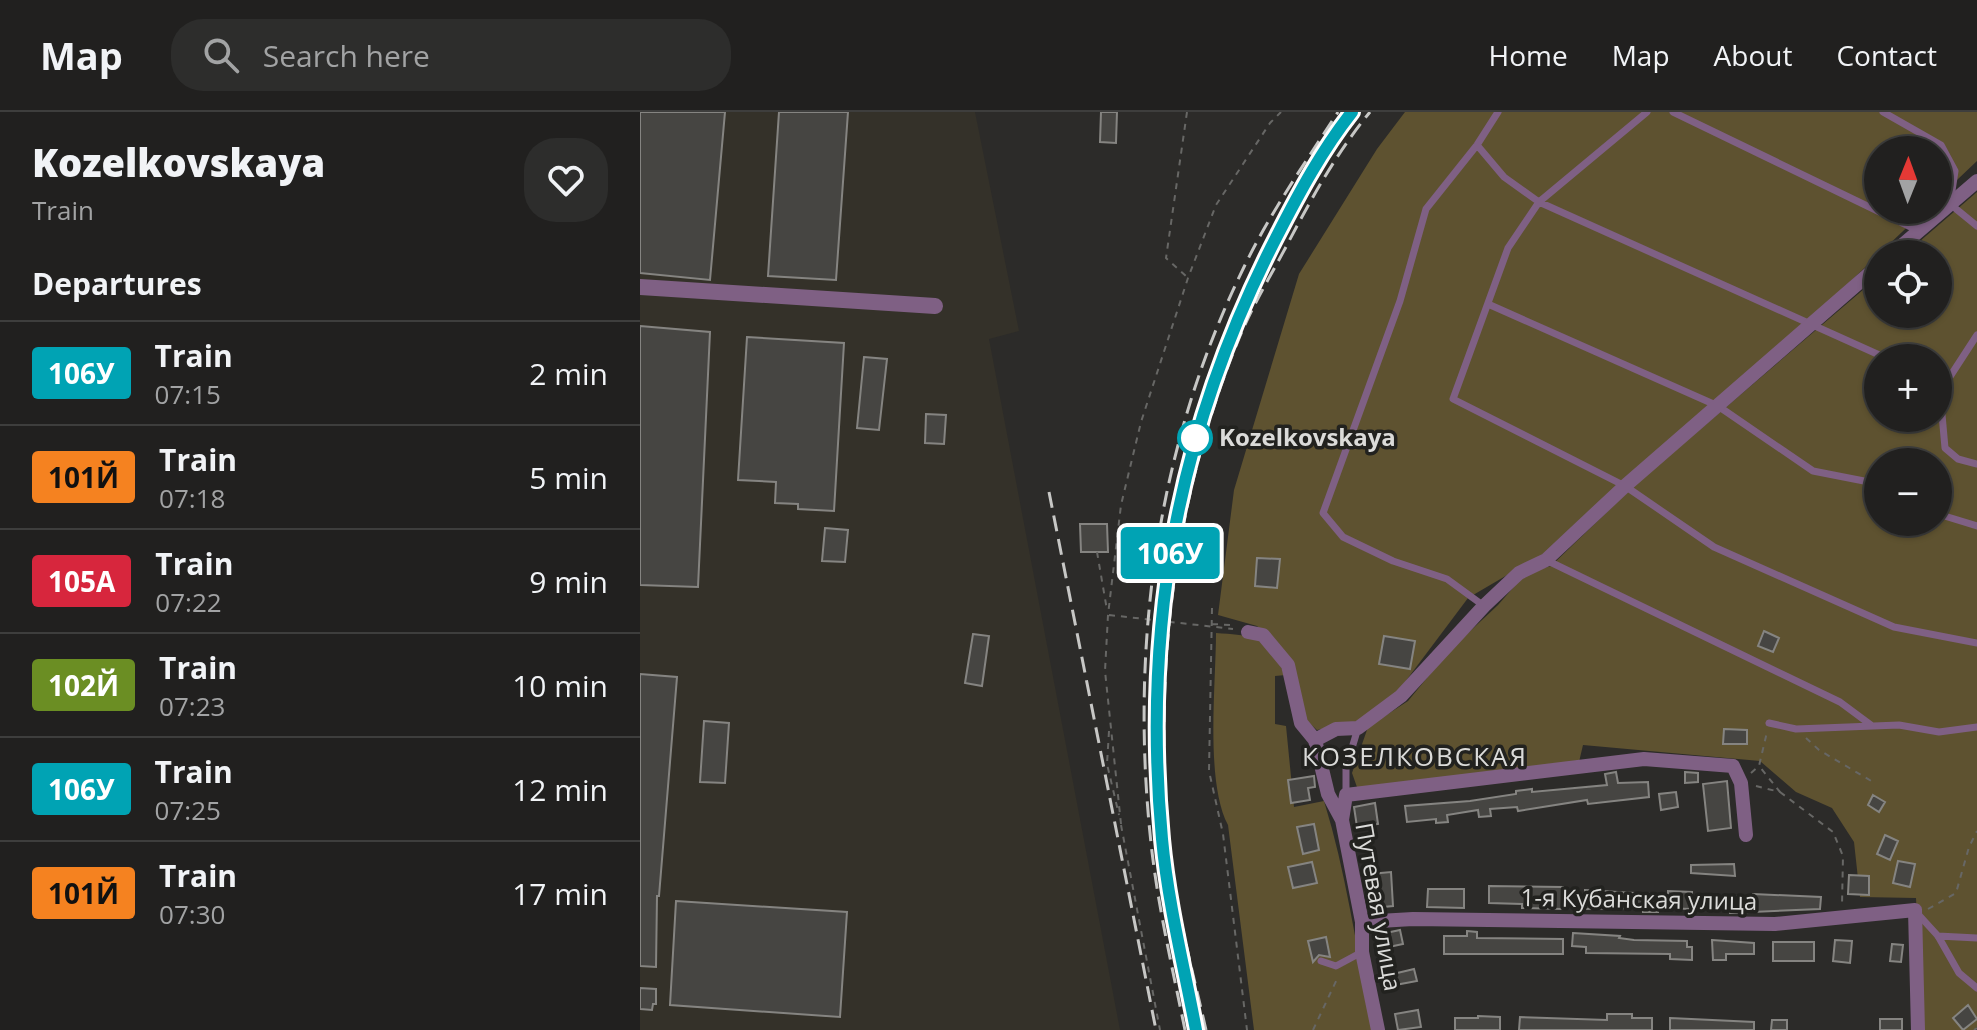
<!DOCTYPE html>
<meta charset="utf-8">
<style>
body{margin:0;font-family:"Open Sans",sans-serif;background:#2d2d2c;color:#f1f3f6;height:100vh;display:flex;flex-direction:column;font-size:30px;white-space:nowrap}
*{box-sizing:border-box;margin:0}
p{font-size:26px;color:#a2a3a4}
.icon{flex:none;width:44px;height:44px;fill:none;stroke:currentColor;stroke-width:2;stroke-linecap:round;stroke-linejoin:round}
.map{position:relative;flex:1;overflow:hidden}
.details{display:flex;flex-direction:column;background:#21201f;width:640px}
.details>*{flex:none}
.badge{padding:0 16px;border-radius:6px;font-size:28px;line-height:52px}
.needle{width:52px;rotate:1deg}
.fabs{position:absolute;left:1224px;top:24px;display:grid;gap:16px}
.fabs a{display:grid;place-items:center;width:88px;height:88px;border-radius:50%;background:#21201f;box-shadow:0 2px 6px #0004,0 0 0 2px #3e3e3d;font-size:40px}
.map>.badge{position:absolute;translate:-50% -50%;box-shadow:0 0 0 4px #fff}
h2{padding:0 32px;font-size:30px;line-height:72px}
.round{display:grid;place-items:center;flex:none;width:84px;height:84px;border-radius:32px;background:#2d2d2c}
.headline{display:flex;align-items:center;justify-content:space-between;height:136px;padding:0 32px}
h1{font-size:38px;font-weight:800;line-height:60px}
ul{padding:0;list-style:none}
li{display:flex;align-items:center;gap:24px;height:104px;padding:0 32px;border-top:2px solid #3e3e3d}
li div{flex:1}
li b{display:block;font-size:30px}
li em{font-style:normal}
li .badge{min-width:88px;font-weight:700;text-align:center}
header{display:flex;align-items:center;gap:48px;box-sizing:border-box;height:112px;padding:0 40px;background:#21201f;border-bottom:2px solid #3e3e3d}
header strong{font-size:38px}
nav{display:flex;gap:44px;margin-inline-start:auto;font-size:28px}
.search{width:560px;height:72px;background:#2d2d2c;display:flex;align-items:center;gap:20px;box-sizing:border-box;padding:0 28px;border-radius:32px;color:#a2a3a4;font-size:30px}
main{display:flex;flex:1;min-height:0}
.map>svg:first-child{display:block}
.built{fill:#343129}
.green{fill:#5e5230;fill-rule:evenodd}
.building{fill:#464542;stroke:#858481;stroke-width:2}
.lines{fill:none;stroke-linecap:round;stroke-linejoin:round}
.path{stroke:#676765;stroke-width:2;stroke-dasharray:6 6;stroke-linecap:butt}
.service{stroke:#7f6084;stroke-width:7}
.minor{stroke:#7f6084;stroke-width:14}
.tertiary{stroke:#7f6084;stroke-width:16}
.rail{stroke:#c7c7c5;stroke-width:3;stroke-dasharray:16 8;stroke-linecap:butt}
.line-casing{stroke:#fff;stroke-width:18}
.line{stroke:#00a3b4;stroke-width:12}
.stop-dot{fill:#fff;stroke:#00a3b4;stroke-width:4}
.labels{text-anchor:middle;stroke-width:7;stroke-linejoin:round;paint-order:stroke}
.stop-label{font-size:24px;font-weight:bold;fill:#dbdbd9;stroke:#22221f;text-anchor:start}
.street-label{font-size:24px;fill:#dbdbd9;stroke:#22221f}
.neighbourhood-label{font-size:26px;letter-spacing:2px;fill:#dbdbd9;stroke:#22221f}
</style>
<header>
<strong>Map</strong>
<div class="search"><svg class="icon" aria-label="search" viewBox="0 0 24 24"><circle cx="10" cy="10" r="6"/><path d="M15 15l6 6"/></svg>Search here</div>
<nav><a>Home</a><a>Map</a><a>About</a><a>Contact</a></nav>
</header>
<main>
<section class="details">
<div class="headline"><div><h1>Kozelkovskaya</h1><p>Train</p></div><a class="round"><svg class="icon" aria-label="heart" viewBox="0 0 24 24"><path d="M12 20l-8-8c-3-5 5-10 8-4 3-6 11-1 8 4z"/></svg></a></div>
<h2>Departures</h2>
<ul>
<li><span class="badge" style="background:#00a3b4;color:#fff">106У</span><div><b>Train</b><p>07:15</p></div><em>2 min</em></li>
<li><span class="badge" style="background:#f58220;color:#111">101Й</span><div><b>Train</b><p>07:18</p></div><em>5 min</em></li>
<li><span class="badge" style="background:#d7263d;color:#fff">105А</span><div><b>Train</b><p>07:22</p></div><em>9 min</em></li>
<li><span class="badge" style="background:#6b8e23;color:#fff">102Й</span><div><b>Train</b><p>07:23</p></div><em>10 min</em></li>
<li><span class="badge" style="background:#00a3b4;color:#fff">106У</span><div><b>Train</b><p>07:25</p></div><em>12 min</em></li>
<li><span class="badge" style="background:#f58220;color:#111">101Й</span><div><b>Train</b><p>07:30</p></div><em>17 min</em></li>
</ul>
</section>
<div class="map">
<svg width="1337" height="918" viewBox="0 0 1337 918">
<rect width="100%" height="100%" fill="#2c2b29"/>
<path class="built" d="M0,0H335L379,219L349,227L480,918H0Z"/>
<path class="green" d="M765,0H1337V49L1298,86V38H1238V98H1285L1192,187L905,441L828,486L756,582L716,610L677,618L665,607L649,544L617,514L578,503L594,378L659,162L737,37Z
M1337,80V915L1334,918H1282L1276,786L1220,785L1214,730L1192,696L1156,680L1120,649L943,633L939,650L718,678L712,661L728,615L768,589L810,538L858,493L886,461L911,454L995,373L1238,165V202H1298V142H1265ZM1238,246H1298V306H1238ZM1238,350H1298V410H1238Z
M576,521C620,524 623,525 646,563L635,564V612L646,614L654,695L684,689C707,763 717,842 733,918H614L588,713C565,670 576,572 576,521Z"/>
<path class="building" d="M0,0H85L70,168L0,161Z
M139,0H208L196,168L128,164Z
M461,0H477L476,31L460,30Z
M0,214L70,220L58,475L0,473Z
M107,225L204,231L194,399L158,397V392L135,391L136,370L98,368Z
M224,245L247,247L239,318L217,316Z
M286,302L306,303L304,332L285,331Z
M440,412H467L468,440H441Z
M185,416L208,418L205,450L182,449Z
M617,446L640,447L637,476L615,474Z
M1124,519L1139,526L1133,540L1118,534Z
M333,522L349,524L342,574L325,571Z
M744,524L775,529L770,557L739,552Z
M0,562L37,565L19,784H17L16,855L0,854Z
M64,609L89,611L85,671L60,670Z
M1084,617L1107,618V632H1083Z
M976,660L978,671L1008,670L1009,685L948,692L947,688L878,699L877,695L850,697L851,704L839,705L838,698L807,703L808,710L796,711V707L767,710L765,694L830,689L876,682V679L892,677V680L967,673L965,662Z
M1045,660L1058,661V670L1045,671Z
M674,664L675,675L668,676L670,688L651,691L648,668Z
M1087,669L1091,716L1068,719L1063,672Z
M1036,680L1038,695L1021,698L1019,682Z
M1233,683L1245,690L1239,700L1228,693Z
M735,691L738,712L717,715L714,695Z
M674,712L679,738L663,742L657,715Z
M1245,723L1258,729L1250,748L1237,742Z
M1258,749L1275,752L1270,775L1253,771Z
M672,750L677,771L653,776L648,755Z
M1094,752L1095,764L1051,761V753Z
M751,760L753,794L733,796L730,762Z
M1209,763L1229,764V783L1208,782Z
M849,774L923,775L922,797L882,796V792L849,791Z
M788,777H824V796L787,795Z
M945,778L1028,783V779L1052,780V797L1018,796V800H1003V796L945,797Z
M1113,782L1181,785L1180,797L1090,801L1091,784L1113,785Z
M36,789L207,800L200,905L30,893Z
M760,818L763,832L744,836L741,822Z
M827,819L837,820V826L923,827V842H804V824H827Z
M933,821L980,824L979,826L994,828L1047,829V835H1052V848L1030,847V842L946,841V835L932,834Z
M686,825L690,845L679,843L673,850L668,829Z
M1072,828L1114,831V842H1086V848H1073Z
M1195,828L1212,829L1210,851L1193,849Z
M1133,830H1174V849H1133Z
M1252,832L1263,833L1261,850L1250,849Z
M774,857L777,869L755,873L753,862Z
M0,876L16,877V892H13L12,898L0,897Z
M1328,893L1337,907L1323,918L1313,906Z
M778,898L781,915L758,918L755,902Z
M967,902H992V906H1012V918H879L880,905L967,908Z
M838,904L860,905V918H815V906H838Z
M1030,906L1114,910V918H1030Z
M1240,907H1262V918H1240Z
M1132,908H1147V918H1131Z"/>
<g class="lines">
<path class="path" d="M547,0L526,146L547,165
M457,440L467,498
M520,495C514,574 509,653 519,732C526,795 540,856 553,918
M572,496L569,659L583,722L607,918
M469,503L593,517
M514,506L516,494
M572,512L590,513L592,516
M469,619L467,652L479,703
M1166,626L1179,638L1233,670
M1111,661L1119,654L1127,620
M1116,674L1140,680L1119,654
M1140,680L1193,720L1203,744L1202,793
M481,712L465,559L468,503L481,393L501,310L548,166L576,93L630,11L641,0
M481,713L520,918
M1288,797L1316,781L1329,735L1337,719
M673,918L698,865
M1334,918L1337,916"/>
<path class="service" d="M1007,0L899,90L868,136L813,287L985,374L1074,435L1254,515L1337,531
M1033,0L1279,119
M1243,0L1301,33L1315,59L1310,92L1337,114
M837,33L864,65L899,90L1246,246
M848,192L1078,294L1173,359L1224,369L1238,376
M1298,279L1300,280L1337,223
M1300,280L1305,336L1318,347L1337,352
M1298,402L1337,414
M906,448L1200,590L1231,613
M844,494L807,467L753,449L703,425L683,401L760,189L786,97L837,33L858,0
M1129,611L1156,617L1259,613L1299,620L1337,615
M706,683V656L718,616
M1277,801L1298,824L1319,861L1337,876
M1298,824L1337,826
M681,849L696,854L722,840"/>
<path class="minor" d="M1252,142L1337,69
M608,520L623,523L648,553L661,611L675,628L688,682L702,708L722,810V840L738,918
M675,628L696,617L718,616L761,584L844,494L879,461L906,448L985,374L1238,154
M702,708L706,683L1004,647L1093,654L1101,671L1106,723
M722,810L773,807L1135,812L1275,798L1278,918"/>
<path class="tertiary" d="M0,175L295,194"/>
<path class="rail" d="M613,171L662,75
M409,380L516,918
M545,918C533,859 519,799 512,740C489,541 515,336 604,155C630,101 665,51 698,0
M566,918C552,856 534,792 529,728C513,559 534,382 600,224C613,193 631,163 647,133C671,87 697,40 730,0"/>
</g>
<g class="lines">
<g class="line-casing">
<path id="line" d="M556,918C544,855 528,791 522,727C502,512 538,316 637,124C659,81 682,38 712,0"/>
</g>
<use href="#line" class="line"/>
</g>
<circle class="stop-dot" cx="555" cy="326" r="16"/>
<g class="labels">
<g class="stop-label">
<text x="579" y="334">Kozelkovskaya</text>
</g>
<g class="street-label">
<text transform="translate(999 788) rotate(1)" y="8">1-я Кубанская улица</text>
<text transform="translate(738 795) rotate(80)" y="8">Путевая улица</text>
</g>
<g class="neighbourhood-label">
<text x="775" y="654">КОЗЕЛКОВСКАЯ</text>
</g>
</g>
</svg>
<div class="fabs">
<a><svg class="needle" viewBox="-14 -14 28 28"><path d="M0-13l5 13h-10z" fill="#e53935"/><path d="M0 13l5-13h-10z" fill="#a2a3a4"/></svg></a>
<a><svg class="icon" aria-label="locate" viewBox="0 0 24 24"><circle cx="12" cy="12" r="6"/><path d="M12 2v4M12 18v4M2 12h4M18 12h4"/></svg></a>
<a>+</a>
<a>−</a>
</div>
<b class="badge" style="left:530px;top:441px;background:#00a3b4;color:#fff">106У</b>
</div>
</main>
